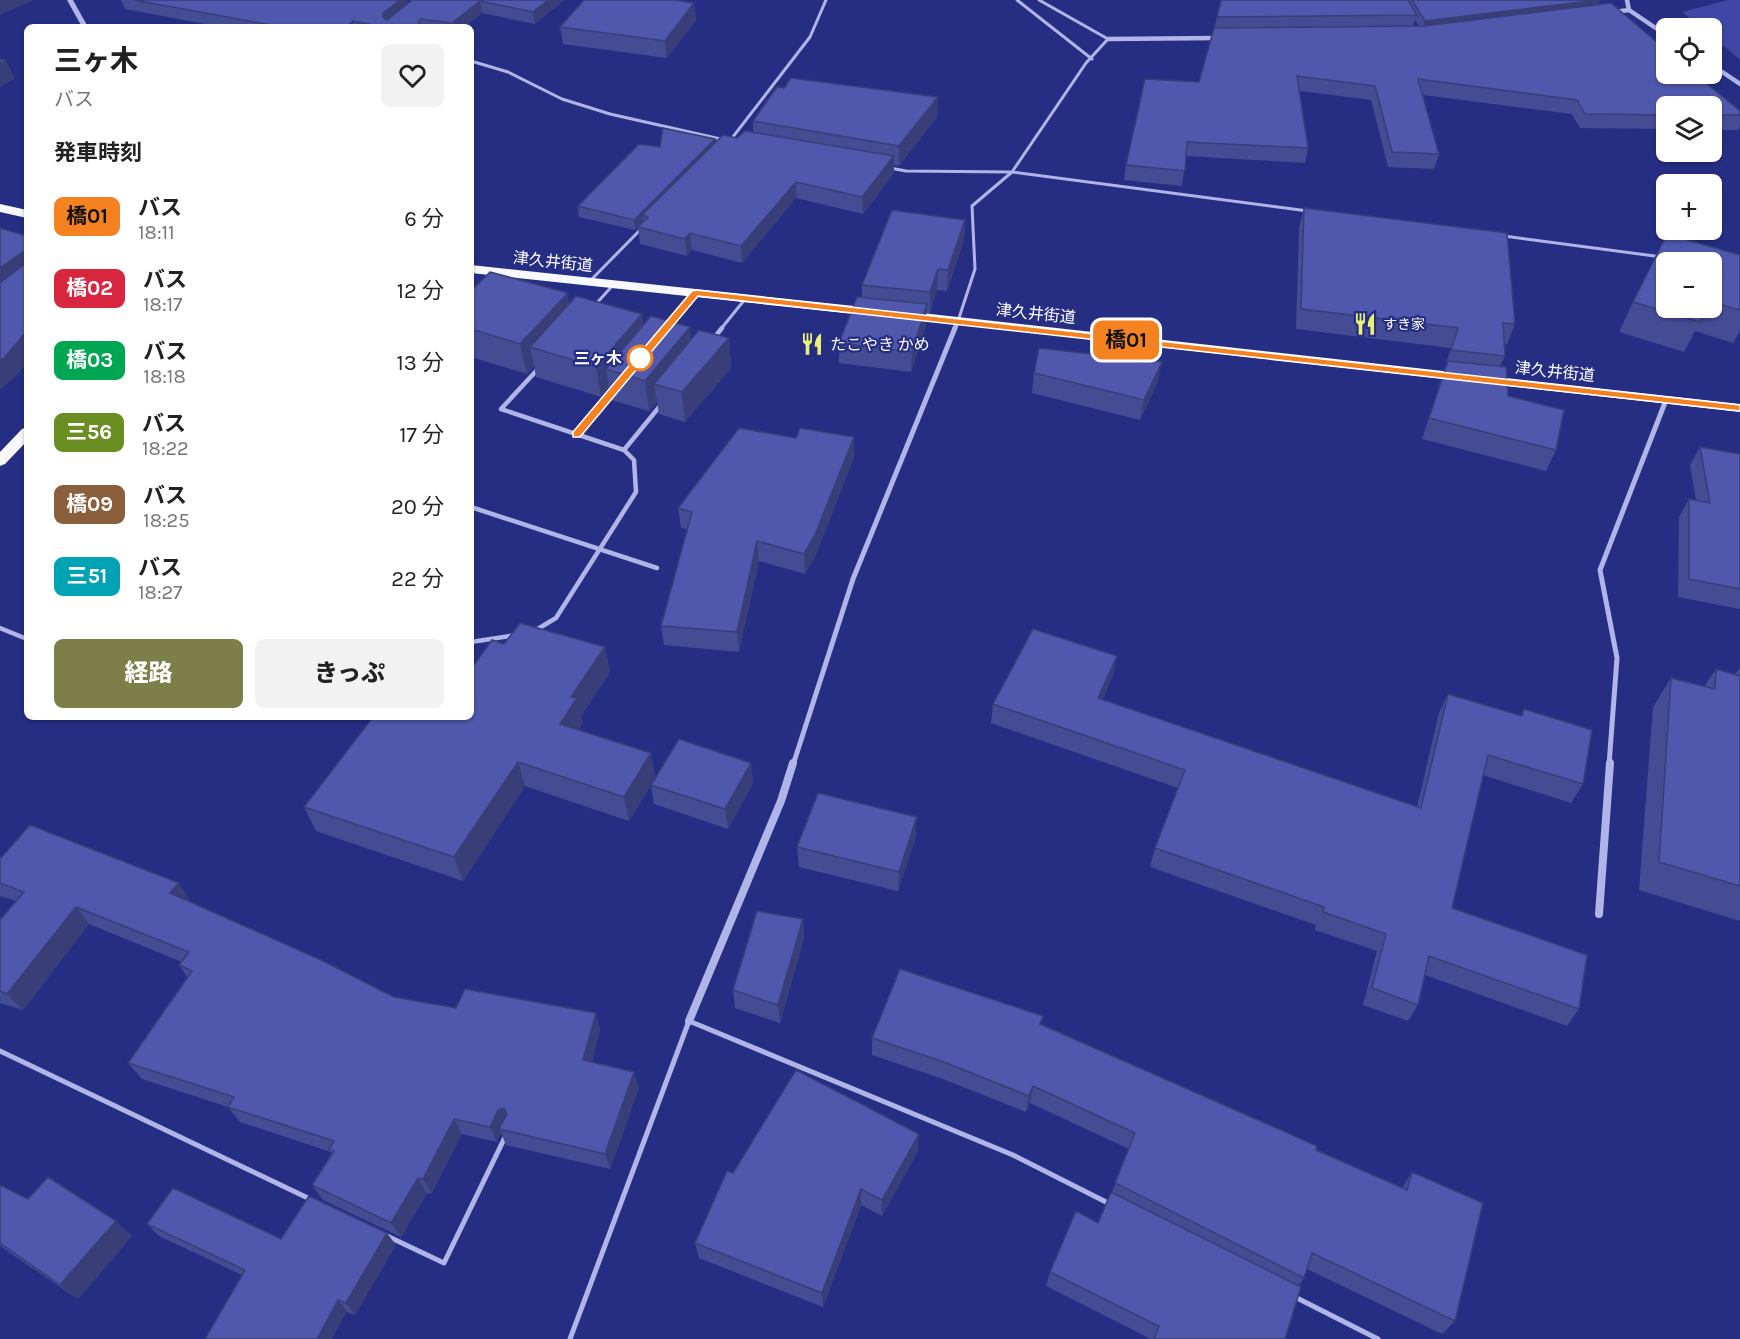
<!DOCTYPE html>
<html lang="ja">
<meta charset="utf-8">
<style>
body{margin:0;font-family:Karla,"Noto Sans JP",sans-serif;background:#f2f2f2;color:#222;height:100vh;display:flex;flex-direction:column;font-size:22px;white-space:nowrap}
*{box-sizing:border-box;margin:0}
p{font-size:20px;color:#767676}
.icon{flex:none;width:33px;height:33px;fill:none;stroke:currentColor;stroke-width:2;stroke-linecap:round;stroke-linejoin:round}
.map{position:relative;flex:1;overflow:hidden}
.side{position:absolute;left:24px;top:24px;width:450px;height:696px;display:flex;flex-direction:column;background:#fff;border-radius:9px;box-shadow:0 2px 4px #0004}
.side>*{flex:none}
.badge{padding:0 12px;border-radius:9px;font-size:21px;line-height:39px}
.controls{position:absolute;left:1656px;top:18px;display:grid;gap:12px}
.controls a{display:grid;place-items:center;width:66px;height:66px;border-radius:9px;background:#fff;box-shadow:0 2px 4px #0004;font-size:30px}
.map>.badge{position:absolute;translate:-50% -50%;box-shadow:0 0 0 3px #fff}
h2{padding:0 30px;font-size:22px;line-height:54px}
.round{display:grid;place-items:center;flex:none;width:63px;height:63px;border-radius:9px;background:#f2f2f2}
.overview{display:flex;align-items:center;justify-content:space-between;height:102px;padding:0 30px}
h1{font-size:28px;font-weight:800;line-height:45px}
.primary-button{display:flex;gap:12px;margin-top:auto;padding:12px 30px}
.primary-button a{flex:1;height:69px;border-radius:9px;background:#7c7f47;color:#fff;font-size:24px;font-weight:800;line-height:69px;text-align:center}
.primary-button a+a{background:#f2f2f2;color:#222}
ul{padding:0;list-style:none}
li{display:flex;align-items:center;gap:18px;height:72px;padding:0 30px}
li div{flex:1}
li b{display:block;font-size:22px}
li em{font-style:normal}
li .badge{min-width:66px;font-weight:700;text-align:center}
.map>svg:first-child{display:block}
.green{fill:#3e47a3}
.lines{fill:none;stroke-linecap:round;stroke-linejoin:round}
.service-far2{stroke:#b0b5e7;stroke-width:3}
.service-far1{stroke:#b0b5e7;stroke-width:4.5}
.service{stroke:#b0b5e7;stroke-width:5}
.minor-far2{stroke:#b0b5e7;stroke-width:4.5}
.minor-far1{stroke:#b0b5e7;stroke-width:5}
.minor{stroke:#b0b5e7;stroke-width:8}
.tertiary{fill:#b0b5e7;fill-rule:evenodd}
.trunk{fill:#f8f8fe;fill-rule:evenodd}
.wall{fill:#444c94;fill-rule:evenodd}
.shaded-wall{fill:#373e78}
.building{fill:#4f58ac;stroke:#373e78;stroke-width:1.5}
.line{fill:#f58220;stroke:#fff;stroke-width:1.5}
.stop-dot{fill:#fff;stroke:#f58220;stroke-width:3}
.labels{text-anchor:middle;stroke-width:4.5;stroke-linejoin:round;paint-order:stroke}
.far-poi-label{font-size:14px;fill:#fff;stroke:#262e84;text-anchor:start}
.street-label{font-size:16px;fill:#fff;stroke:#262e84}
.poi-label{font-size:16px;fill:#fff;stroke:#262e84;text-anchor:start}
.stop-label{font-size:16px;font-weight:bold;fill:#fff;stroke:#262e84;text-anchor:end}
</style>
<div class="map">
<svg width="1740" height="1339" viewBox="0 0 1740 1339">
<rect width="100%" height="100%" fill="#262e84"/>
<path class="green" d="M1728,0H1740V60L1712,36V28H1702L1682,12Z"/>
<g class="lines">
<path class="service-far2" d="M1017,0L1092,59
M471,61L508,72L562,99L610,114L725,140
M729,142L810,37L826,0
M890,168L906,171L1012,172L1308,211
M1504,236L1662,257
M589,282L642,228
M595,305L614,284
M958,321L975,269L972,206L1012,172L1086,63L1108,39L1039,0
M669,325L696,293
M720,330L746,298"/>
<path class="service-far1" d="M714,338L722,328
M576,434L613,390
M624,450L660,406
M471,507L657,568
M0,628L27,639
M536,630L556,618L636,492L634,460L624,450L501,409L538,369
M471,642L516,635"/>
<path class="service" d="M0,1051L312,1200
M387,1236L444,1263L507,1133
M1295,1297L1378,1339
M570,1339L689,1021L1013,1155L1110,1204"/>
<path class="minor-far2" d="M1629,10L1666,35
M1614,12L1629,10L1627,0
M1108,39L1218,38
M1712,65L1740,84
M954,330L958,321"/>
<path class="minor-far1" d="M793,765L853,579L955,328
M1609,765L1617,658L1600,570L1666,400"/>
<path class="minor" d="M1599,914L1610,763
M689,1021L781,801L793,763"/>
<path class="tertiary" d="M67,0H73L88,27H82Z"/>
<path class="trunk" d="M0,204L27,210V218L0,212Z
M471,265L873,308L880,312L873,316L471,273Z
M904,311L1740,404V412L899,318L897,315L899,312Z
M27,427V441L5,464L0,466V452L22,429Z"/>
</g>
<path class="wall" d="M121,0H406L407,4L412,0H409H564L535,24L482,13L464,27H221L125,9Z
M1408,0H1600L1598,5L1740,111V126L1738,130H1712V106H1666V129L1580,128L1572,114L1423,95L1439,154L1434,169L1388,167L1371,100L1300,91L1308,148L1305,163L1186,156L1182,186L1124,180L1126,165L1199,82L1214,28L1217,17L1408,1ZM1415,20L1419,26H1413Z
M694,3L696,20L667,58L563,44L560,27Z
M937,117L899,166L894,165V173L863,214L796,198L742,263L692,250L687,256L640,244L638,228L635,230L579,217L578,206L660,147L715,143L737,138L753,132V121Z
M1304,208L1515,324L1507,344H1504L1505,356L1500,366L1508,396L1556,450L1546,471L1422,439L1451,348L1296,329L1299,227Z
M965,220L964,240L947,291L937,290L930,313H926V325L911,372L839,363V343L862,297V285Z
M1667,234L1740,255V331L1733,343L1695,331L1684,352L1619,332L1633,302ZM1666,262H1712V308H1666Z
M471,291L569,303L691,340L729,338L731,368L685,422L659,414L657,402L649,411L611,400L609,388L601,397L536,377L534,366L527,374L471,357Z
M1034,373L1158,382L1140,420L1032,393Z
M1700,447L1740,454V609L1678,597L1679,517L1689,499L1696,500L1690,465Z
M854,457L816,555L805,574L759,561L739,652L664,645L661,626L687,529L681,528L678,508Z
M504,644L605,647L610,672L581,716L583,723L578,730L651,753L655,777L751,763L753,783L728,829L654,804L651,785L629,821L525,786L463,881L316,831L304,807L471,717Z
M1117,656L1113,675L1102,700L1417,807L1439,713L1448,694L1520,716L1524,709L1583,784L1571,803L1483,775L1452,908L1579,1009L1567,1026L1425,975L1418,1005L1408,1021L1363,1005L1377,951L1315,930L1316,925L1150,867L1155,848L1178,788L991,723L993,704Z
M1740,668V921L1639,890L1653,707L1671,678L1704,687L1716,669L1735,674Z
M916,836L898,891L799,867L797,847Z
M0,859L190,901V902L394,997L456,1008L600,1029L592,1062L634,1072L639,1088L610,1169L506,1145L501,1133L497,1142L462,1134L431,1194L427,1193L401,1237L323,1200L312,1185L332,1154L331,1152L240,1122L228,1107L142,1079L128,1063L187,977L179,965L182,962L89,924L23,1010L0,1003V920L16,901L0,896Z
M803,919L804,938L780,1023L735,1008L733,990Z
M1041,1025L1402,1188L1412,1172L1455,1321L1442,1334L1307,1269L1304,1278L1299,1285L1285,1339H1151L1046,1286L1050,1272L1098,1223L1112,1192L1129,1149L1030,1103L1026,1112L943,1079L872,1055V1038Z
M918,1151L882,1216L861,1205L823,1307L699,1258L695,1243L733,1173Z
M0,1185L28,1199L132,1236L78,1299L0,1246Z
M147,1224L281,1239L396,1245L355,1315L242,1275L159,1236Z"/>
<path class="shaded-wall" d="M0,0H34L0,15Z
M400,0H406L408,7L386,25L383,17V13Z
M548,0H564L535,24L533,12Z
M1600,0L1596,10L1422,31L1425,21Z
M480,1L482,13L464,27H453L452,23Z
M694,3L696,20L667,58L665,41Z
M353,21L355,27H346Z
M6,60L15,79L0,87V64Z
M938,97L937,117L899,166V146Z
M715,139L716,150L648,217L642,215L643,223L635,230L634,220Z
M894,156V173L863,214L862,197Z
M796,182V198L742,263L741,246Z
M965,220L964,240L947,291L948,270Z
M690,233L692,250L687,256L685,239Z
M27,249V275L0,294V268Z
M938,269L937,290L930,313V292Z
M568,293L573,323L530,347L534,366L527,374L520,344Z
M927,304L926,325L911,372L912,352Z
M642,314L646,344L606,369L609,388L601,397L596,367Z
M690,327L693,357L654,384L657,402L649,411L645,381Z
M27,331V363L15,377L0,390V361Z
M729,338L731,368L685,422L682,392Z
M1162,362L1158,382L1140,420L1144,400Z
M854,437V457L816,555L805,574L804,554Z
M757,541L759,561L739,652L737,632Z
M605,647L610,672L581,716L583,723L566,749L560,724L571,697Z
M1117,656L1113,675L1095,717L1098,698Z
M651,753L655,778L629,821L624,797Z
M518,762L525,786L463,881L454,857Z
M751,763L753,783L728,829L725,809Z
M917,817L916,836L898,891L899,872Z
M179,883L190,901L182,911L170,893Z
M76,907L89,924L23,1010L7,994Z
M803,919L804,938L780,1023L778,1005Z
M596,1013L600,1029L588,1076L583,1060Z
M634,1072L639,1088L610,1169L605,1154Z
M1033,1086L1030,1103L1026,1112L1029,1096Z
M504,1108L511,1123L499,1129L501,1133L497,1142L490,1127L498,1110Z
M454,1119L462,1134L431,1194L423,1179Z
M919,1134L918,1151L882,1216V1200Z
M418,1178L427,1193L401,1237L391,1223Z
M861,1189V1205L823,1307L822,1293Z
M116,1221L132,1236L78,1299L60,1285Z
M387,1233L396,1245L355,1315L346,1303Z
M338,1300L347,1311L332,1339H317Z"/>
<path class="building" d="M134,0H400L383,13V17L387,20L412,0H548L533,12L480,1L452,23L420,19L418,27H382L353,21L346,27H273L277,26Z
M584,0H675L694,3L665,41L560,27Z
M1221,0H1408L1417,15L1217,17Z
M1412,0H1598L1425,21Z
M1611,3L1666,50V74H1695L1740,111V115H1712V106H1666V115L1585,114L1577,100L1418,79L1439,154L1392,152L1375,86L1297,76L1308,148L1187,142L1185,171L1126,165L1145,79L1199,82L1214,28L1424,26Z
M0,59L6,60L0,64Z
M791,78L938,97L899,146L753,121L777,87L784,88Z
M663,128L715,139L634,220L578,206L639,144L660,147Z
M745,131L894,156L862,197L796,182L741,246L690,233L685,239L638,227L648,217L642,215L723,135L737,138Z
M1304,208L1507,233L1515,324L1503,323L1505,356L1451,350L1458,328L1301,309Z
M892,210L965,220L948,270L938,269L930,292L862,285Z
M0,228L27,236V249L0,268Z
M1667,234L1740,255V310L1712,302V262H1666V308H1706L1700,322L1633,302Z
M27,262V331L4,358L0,361V283Z
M490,272L568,293L520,344L471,329V291Z
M576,296L642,314L596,367L530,347Z
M857,297L927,304L912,352L839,343Z
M651,316L690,327L645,381L606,369Z
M699,330L729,338L682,392L654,384Z
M1039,348L1162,362L1144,400L1034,373Z
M1448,361L1506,367L1508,396L1564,410L1556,450L1429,418Z
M739,428L796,438L800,428L854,437L815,535L804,554L757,541L737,632L661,626L692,512L678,508Z
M1700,447L1740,454V589L1689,579V499L1710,503Z
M520,623L605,647L571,697L577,698L560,724L651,753L624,797L518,762L454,857L304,807L373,717H471V669L492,640L504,644Z
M1033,629L1117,656L1098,698L1421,808L1448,694L1522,716L1524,709L1592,730L1583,784L1488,755L1452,908L1587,955L1579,1009L1429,956L1418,1005L1372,988L1386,934L1323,912L1324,907L1155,848L1185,770L993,704Z
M1716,669L1740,676V886L1659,862L1671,678L1715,689Z
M679,739L751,763L725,809L651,785Z
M818,793L917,817L899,872L797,847Z
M30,825L179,883L170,893L321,960L394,997L456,1008L465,989L596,1013L583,1060L634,1072L605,1154L499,1129L507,1114L504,1108L498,1110L490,1127L454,1119L423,1179L418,1178L391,1223L312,1185L334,1151L329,1149L334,1141L228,1107L234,1097L128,1063L192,971L179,965L189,952L76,907L7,994L0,991V920L24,892L0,883V859Z
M757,911L803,919L778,1005L733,990Z
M900,969L1043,1016L1040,1024L1317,1146L1316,1150L1407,1190L1412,1172L1483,1203L1455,1321L1312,1253L1304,1278L1115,1183L1135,1133L1033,1086L1029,1096L944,1062L872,1038Z
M796,1070L919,1134L882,1200L861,1189L822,1293L695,1243L727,1171L733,1173Z
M48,1177L116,1221L60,1285L0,1243V1185L28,1199Z
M173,1188L281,1239L309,1196L387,1233L346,1303L338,1300L317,1339H205L245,1270L147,1224Z
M1111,1192L1301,1287L1285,1339H1154L1159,1326L1050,1272L1076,1211L1098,1223Z"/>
<path class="line" d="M696,290L1740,405V411L698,296L580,437H573V432L692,291Z"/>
<defs>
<g id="restaurant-bare" transform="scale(1.8)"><path d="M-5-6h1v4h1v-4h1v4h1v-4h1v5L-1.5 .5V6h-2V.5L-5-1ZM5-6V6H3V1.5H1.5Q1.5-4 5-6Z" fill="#e9f075" stroke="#262e84" stroke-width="2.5" paint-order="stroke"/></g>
</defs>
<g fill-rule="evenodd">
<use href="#restaurant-bare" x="1365" y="324"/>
<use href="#restaurant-bare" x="812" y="344"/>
</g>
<circle class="stop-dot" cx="640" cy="358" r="12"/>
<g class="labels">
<g class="far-poi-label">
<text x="1383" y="329">すき家</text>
</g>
<g class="street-label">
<text transform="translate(553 261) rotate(6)" y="6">津久井街道</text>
<text transform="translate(1036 313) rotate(6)" y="6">津久井街道</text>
<text transform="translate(1555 371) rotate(6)" y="6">津久井街道</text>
</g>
<g class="poi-label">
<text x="830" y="350">たこやき かめ</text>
</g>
<g class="stop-label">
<text x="622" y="364">三ヶ木</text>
</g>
</g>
</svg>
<div class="controls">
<a><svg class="icon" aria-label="locate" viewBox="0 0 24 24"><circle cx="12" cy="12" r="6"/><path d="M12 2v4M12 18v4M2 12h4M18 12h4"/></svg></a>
<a><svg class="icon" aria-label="layers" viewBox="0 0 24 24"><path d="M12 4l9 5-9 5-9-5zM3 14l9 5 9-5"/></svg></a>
<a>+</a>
<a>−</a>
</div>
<b class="badge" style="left:1126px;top:340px;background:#f58220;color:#111">橋01</b>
<section class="side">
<div class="overview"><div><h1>三ヶ木</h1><p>バス</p></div><a class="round"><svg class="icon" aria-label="heart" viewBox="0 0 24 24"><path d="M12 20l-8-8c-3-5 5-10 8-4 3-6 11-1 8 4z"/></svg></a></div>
<h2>発車時刻</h2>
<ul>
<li><span class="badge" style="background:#f58220;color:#111">橋01</span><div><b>バス</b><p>18:11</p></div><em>6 分</em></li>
<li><span class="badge" style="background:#d7263d;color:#fff">橋02</span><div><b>バス</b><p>18:17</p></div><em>12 分</em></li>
<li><span class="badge" style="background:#00a651;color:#fff">橋03</span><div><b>バス</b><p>18:18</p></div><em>13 分</em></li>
<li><span class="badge" style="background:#6b8e23;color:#fff">三56</span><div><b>バス</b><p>18:22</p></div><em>17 分</em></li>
<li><span class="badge" style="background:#8b5e3c;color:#fff">橋09</span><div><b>バス</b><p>18:25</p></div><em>20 分</em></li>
<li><span class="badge" style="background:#00a3b4;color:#fff">三51</span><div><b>バス</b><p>18:27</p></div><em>22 分</em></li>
</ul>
<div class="primary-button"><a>経路</a><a>きっぷ</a></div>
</section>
</div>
